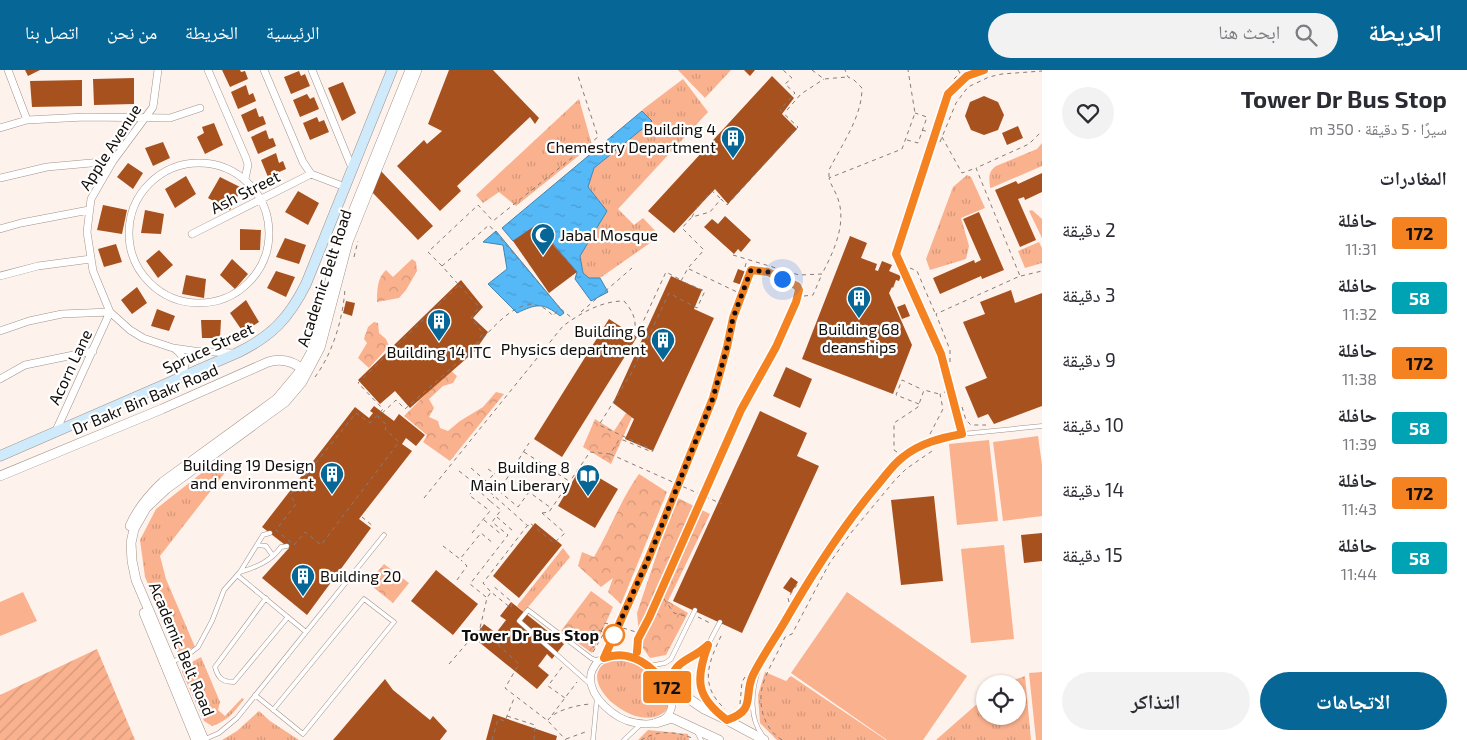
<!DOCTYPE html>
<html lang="ar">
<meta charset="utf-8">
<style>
body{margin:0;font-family:"Exo 2","Noto Naskh Arabic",sans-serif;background:#f2f2f3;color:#2b2b33;direction:rtl;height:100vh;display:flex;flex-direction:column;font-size:19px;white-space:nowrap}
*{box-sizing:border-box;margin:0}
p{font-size:16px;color:#7c7c81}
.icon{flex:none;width:28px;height:28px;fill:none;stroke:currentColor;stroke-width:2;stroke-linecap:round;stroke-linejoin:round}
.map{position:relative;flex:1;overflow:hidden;direction:ltr}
.panel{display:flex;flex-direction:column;background:#fff;width:425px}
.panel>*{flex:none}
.badge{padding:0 10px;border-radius:4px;font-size:18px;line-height:32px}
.controls{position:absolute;left:976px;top:605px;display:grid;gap:10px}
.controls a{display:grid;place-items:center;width:50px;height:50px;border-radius:50%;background:#fff;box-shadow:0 1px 4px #0004;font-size:25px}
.you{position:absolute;width:25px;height:25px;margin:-12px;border:4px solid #fff;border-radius:50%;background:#1a73e8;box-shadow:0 0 0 8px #1a73e833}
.map>.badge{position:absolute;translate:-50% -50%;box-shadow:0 0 0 2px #fff}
h2{padding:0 20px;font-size:19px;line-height:45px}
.round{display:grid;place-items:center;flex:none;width:52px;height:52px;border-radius:26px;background:#f2f2f3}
.headline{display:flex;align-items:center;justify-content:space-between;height:85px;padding:0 20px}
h1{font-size:24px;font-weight:700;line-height:38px}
.button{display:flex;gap:10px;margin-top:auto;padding:10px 20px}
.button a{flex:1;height:58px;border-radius:30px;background:#066696;color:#fff;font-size:20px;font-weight:700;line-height:58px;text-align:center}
.button a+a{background:#f2f2f3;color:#2b2b33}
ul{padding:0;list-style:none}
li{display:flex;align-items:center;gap:15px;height:65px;padding:0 20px}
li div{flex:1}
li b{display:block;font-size:19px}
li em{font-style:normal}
li .badge{min-width:55px;font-weight:700;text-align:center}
header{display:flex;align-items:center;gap:30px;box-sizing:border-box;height:70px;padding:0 25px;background:#066696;color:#fff}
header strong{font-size:24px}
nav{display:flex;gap:28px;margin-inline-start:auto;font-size:18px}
.search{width:350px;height:45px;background:#f2f2f3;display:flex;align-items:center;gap:12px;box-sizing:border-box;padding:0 18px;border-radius:28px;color:#7c7c81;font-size:19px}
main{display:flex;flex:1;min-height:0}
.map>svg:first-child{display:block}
.grass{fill:url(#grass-tufts)}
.forest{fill:url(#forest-crowns)}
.garden{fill:url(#garden-furrows)}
.pitch{fill:#f9b18e}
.water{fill:url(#water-ripples);stroke:#4185b0}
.building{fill:#a7511f}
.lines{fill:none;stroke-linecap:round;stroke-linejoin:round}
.service-casing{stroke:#a0928c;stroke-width:5}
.minor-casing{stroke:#a0928c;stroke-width:8}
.tertiary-casing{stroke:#a0928c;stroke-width:10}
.secondary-casing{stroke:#a0928c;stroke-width:11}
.path{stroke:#857d79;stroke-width:1;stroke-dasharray:4 4;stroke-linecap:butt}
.service{stroke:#fff;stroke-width:4}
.minor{stroke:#fff;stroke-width:7}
.tertiary{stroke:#fff;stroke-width:9}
.secondary{stroke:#ceeafb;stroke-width:10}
.path-bridge{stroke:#857d79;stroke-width:1;stroke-dasharray:4 4;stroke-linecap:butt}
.line-casing{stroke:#fff;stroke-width:11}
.line{stroke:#f58220;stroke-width:8}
.walk{stroke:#110d0a;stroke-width:5;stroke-dasharray:0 9}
.stop-dot{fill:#fff;stroke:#f58220;stroke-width:2.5}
.labels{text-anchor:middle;stroke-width:4.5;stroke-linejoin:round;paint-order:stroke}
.poi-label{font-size:16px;fill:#110d0a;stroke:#fff;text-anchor:end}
.street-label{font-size:16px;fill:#110d0a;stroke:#fff}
.stop-label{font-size:16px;font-weight:bold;fill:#110d0a;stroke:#fff;text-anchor:end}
</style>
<header>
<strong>الخريطة</strong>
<div class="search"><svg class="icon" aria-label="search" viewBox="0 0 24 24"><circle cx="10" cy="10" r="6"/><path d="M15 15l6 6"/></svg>ابحث هنا</div>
<nav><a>الرئيسية</a><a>الخريطة</a><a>من نحن</a><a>اتصل بنا</a></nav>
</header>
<main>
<section class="panel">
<div class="headline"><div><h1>Tower Dr Bus Stop</h1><p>سيرًا · 5 دقيقة · 350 m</p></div><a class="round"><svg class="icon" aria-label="heart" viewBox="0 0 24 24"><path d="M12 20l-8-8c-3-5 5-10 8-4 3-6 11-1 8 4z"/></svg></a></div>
<h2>المغادرات</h2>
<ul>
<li><span class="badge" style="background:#f58220;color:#111">172</span><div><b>حافلة</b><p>11:31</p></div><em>2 دقيقة</em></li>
<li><span class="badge" style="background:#00a3b4;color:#fff">58</span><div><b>حافلة</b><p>11:32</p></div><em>3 دقيقة</em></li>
<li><span class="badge" style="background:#f58220;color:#111">172</span><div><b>حافلة</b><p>11:38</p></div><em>9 دقيقة</em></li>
<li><span class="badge" style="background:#00a3b4;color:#fff">58</span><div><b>حافلة</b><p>11:39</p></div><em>10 دقيقة</em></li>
<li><span class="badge" style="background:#f58220;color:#111">172</span><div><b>حافلة</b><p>11:43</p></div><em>14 دقيقة</em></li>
<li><span class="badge" style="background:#00a3b4;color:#fff">58</span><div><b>حافلة</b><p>11:44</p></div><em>15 دقيقة</em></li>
</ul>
<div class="button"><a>الاتجاهات</a><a>التذاكر</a></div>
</section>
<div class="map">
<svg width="1042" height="670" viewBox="0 0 1042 670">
<defs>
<pattern id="grass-tufts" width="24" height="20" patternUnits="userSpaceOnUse" patternTransform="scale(1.25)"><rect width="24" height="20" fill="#f9b18e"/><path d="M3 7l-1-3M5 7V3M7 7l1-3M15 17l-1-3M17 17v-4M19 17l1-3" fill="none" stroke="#d49779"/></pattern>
<pattern id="forest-crowns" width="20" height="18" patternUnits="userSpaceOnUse" patternTransform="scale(1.25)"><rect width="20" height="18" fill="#f9b18e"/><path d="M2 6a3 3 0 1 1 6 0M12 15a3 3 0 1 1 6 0" fill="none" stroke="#d49779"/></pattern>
<pattern id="garden-furrows" width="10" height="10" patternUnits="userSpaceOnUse" patternTransform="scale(1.25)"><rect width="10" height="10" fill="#f9b18e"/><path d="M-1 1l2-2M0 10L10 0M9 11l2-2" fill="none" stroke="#d49779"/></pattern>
<pattern id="water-ripples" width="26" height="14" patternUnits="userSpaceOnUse" patternTransform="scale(1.25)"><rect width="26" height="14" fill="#55b8f7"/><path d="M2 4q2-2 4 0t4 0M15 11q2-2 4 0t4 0" fill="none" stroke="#499dd2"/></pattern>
</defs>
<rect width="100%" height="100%" fill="#fef2ec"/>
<path class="grass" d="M678,0H731L705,28Z
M683,9L708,42L618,139L634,155L643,148L660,166L600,208H589L583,204L580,186L607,141L588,117L594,98L651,52L642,40Z
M579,29L592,75L516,136L499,122L483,133L476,125Z
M1042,73V96L991,118L990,117C989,108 988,102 996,96L1037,79Z
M967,105L971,107L985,138L961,148L969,176L966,189L930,200L926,189L953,117Z
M1032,140L1042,149V168L1029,141Z
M1039,172L1042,178V193L1025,198L1018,181Z
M217,391L230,396L227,400L160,486L166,509L195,577L178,584L145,507L140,470L156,439Z
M563,478L570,487L524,542L517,536Z
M201,587L220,632L218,640L225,646L242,628L244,629C235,641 228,651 212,656L204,651L182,602L183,597Z
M613,589C624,590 635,591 645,598C660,608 684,640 654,647C625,655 570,605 613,589Z
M765,602L786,611L791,606L886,670H777L760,653L758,625Z
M1025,606L1031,670H936L985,627V646H1018V614H1003Z
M259,641L270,651L299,670H222L237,661Z
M648,660L688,664L689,670H638Z"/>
<path class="forest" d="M412,189L416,192L417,201L406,220L399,228L377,232C377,221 377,208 386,200L393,207Z
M374,252L378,253L379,263L386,269L389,276L369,298L358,288L367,273L364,269L368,257Z
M450,300L457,306L453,313L443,316L429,329L434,338L429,347L438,351L440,358L448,361L460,351L483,337L496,322L504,324L450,391L423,372L427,365L404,346Z
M626,343L632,347L611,394L583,377L595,349L614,361Z
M639,404L667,422L621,534L608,522L613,508L601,517L578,496L582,482L594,487C610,460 621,429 639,404Z
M676,427L710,444L668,531L688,543L666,585L650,588L640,574L637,543Z
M384,494L409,513L393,533L368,513Z
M591,521L613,537L592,583L561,561Z"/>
<path class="garden" d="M97,579L135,670H0V625Z"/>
<path class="pitch" d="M1038,366L1042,395V446L1003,451L993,372Z
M989,370L998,451L957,455L949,374Z
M1004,475L1014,569L971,573L961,479Z
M23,522L37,551L0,566V532Z
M847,522L967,606L923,670H887L791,603Z
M1042,602V670H1036L1029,603Z"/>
<path class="water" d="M642,41L652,51L594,98L588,117L607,141L580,186L583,203L589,208H600L608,222L591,231L575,209L577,202L537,155L513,171L502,158Z
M496,161L564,243L560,246C543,232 536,234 517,243L488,214L507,199L503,175L483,172Z"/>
<path class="building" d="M25,0H40L28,6Z
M222,0H240L241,2L245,1L248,9L230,17Z
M449,0H493L539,48L535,54L530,47L457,116L461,121L440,141L397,96L424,70L427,74L442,61L428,54Z
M744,0H755L750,6Z
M299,1L301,6L305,4L310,16L291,24L284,7Z
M772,6L794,28L782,44L797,59L728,134L715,119L674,163L648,141Z
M134,8V34L94,35L93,9Z
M82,10V36L32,37L30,11Z
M343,12L356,43L342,51L328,18Z
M246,15L249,25L253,23L256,31L238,39L231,22Z
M307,24L310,29L314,27L319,39L300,47L293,30Z
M984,26L998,32L1004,45L998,60L984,65L971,60L965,46L970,32Z
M256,38L259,47L263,46L266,54L248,62L241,45Z
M317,47L319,52L324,50L329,62L310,70L303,53Z
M214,53L223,75L205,84L197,67L204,63L202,57Z
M1018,56L1023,68L1007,75L1002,63Z
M266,60L269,69L273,68L276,76L258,84L251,67Z
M163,72L170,88L153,96L145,78Z
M276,83L279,93L283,91L286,99L268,107L261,90Z
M128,93L143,103L133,119L117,107Z
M380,100L433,156L418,170L372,122Z
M1042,103V122L1025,130L1024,127L1018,129L1036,170L1020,177L995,120L1016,111L1018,114Z
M186,106L196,124L175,138L165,119Z
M220,107L242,118L230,140L208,128Z
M298,121L319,133L308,155L285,142Z
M103,135L127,140L122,164L97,160Z
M145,140L164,144L161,164L141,163Z
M979,142L1004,200L982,209L981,206L940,224L933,208L974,190L975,193L981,190L963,149Z
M725,146L751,170L741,182L738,179L734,184L704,157L712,149L718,154Z
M536,155L577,202L549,223L513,171Z
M240,159L261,160L260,180H240Z
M850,166L867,173L861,188L877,194L875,200L878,201L882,191L892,195L889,201L901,206L899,211L896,210L893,218L892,217L889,223L912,275L893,324L802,289Z
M285,168L306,175L299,194L276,187Z
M116,174L122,192L104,197L98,179Z
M159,180L173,195L158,208L146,191Z
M232,189L248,204L235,219L220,205Z
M738,199L746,202L742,215L733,212Z
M276,201L295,207L286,227L267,218Z
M186,205L206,209L204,228L182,224Z
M671,206L702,220L694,239L714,248L653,381L625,369L634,349L613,333Z
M461,210L483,237L473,248L488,262L475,281L410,338L395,321L380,334L358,310Z
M137,217L147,233L132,244L121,230Z
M1011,220L1015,233L1042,223V336L994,354L988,344L978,348L965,317L987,308L963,252L985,244L980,232Z
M246,230L259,252L243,262L230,243Z
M346,231L355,233L352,246L343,243Z
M905,234L910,246L902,249L897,237Z
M157,239L175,246L169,261L151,256Z
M609,249L637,267L562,387L534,369Z
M201,250H221L220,268H202Z
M786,297L812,309L800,338L773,326Z
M374,336L394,351L399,344L425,365L416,376L406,368L402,374L412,381L359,449L371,458L307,545L262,508L289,478L262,457L355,337L369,348L373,343L370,341Z
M760,341L807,363L797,386L819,396L742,563L673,531Z
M581,397L618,419L595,458L558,436Z
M934,426L943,511L901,515L891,430Z
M535,453L562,475L519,528L493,506Z
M1042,463V491L1024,493L1021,465Z
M436,500L478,534L453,565L411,531Z
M791,507L798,512L791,523L783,518Z
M511,532L564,574L552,589L547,584L538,596L549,605L537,619L474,568L484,554L496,563L506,550L500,546Z
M385,609L393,620L430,650L433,646L447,661L440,670H333Z
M493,644L557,666L556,670H486Z"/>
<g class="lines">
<g class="service-casing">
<path id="service" d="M962,364L941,284L896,184L948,24L967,6L984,0
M257,475L266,476L273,486
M240,502C257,497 271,491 281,477L287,476
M237,505L306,562
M266,528L215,597C218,608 222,612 234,612L288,547
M604,587L649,487L713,328L727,277L733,248L751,200L768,202L797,215L799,220L796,232L776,277L741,340L649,548C642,563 635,573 640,590
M172,592L189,584L198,577L212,551L224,520L240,502L263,465L270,463
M649,596L665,593L671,589L695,540
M758,601C751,622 749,649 763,666
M590,614L519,551L528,540L591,588L598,591
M669,617C674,587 689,593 707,577
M255,625L303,664L394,552L364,529L273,640
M715,641C687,611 704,582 720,552
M729,649L739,645L747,636L752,606L812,505L839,463L862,433L902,387L934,370L962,364L1042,356
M697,662L701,670
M203,670L219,663L237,648L384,465
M593,670L597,627
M624,670L640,655"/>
</g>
<g class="minor-casing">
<path id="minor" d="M8,0L27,50
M158,0L153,37L113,91L91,129L87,162L93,201L110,242L130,260L143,268L173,278L194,281L233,283
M208,0L246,88L248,95L245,109
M264,0L303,92L311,104L345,117
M312,0L352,98
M0,58L27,50L85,47L170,48L200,38
M129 163a70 70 0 1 1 140 0a70 70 0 1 1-140 0Z
M0,108L47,97L113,91
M0,159L21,153L89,140
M192,164L311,104
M0,206L38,196L91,189
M0,261L29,251L62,244L110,242L55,363
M175,279C186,287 188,298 179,308
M0,309L25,295L93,281
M614,585C633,585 649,593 661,607C682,633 672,659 636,653C616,650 587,627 591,604C592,599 595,595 598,591Z"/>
</g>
<g class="tertiary-casing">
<path id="tertiary" d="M0,406L162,339L268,292C280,288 293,291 302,299
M130,456C138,438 149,425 163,412L277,329L302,299L312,281L338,179L410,0
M144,543L196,670
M671,624L679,622L704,639L727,650L764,670
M656,653L672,648L719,670
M204,670L136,510L132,491L131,473L134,459L146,438L166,419L285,332L302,312L320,278L348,172L417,0"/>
</g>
<g class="secondary-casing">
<path id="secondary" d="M0,386L237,283C272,266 289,248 306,214L392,0"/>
</g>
<path class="path" d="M812,0L824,9L847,7
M954,9L960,3L958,0
M787,40L801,24L824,9
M922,60L929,62
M942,67L962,103L976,98
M907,70L918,73L927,47L915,43
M940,72L956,33L968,17L989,7L1002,4L1042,1
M829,107V100C842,74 862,47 862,18L854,10L848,7L845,0
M692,147L697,137L712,121L720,128
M733,185L799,205L822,204C833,183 847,154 838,129C836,122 831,116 829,108L902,79L915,43L908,0
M354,187L358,171
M442,196L428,182L478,135L493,151L598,67L577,3
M745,197L747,190
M910,198L917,201L935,243
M689,199L737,222
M1021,206L1042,201
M458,214L442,196L489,155L560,238L553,246C526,214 494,257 475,277
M459,215L479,237L471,248L483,263L473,279L405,339L396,330L378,347L387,355L385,359L399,372L321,475L305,462L294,475L276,460L296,434L290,425L356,343L370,353L383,339L358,313Z
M804,226L813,225L822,204
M561,239L573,249
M581,242L632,198
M637,265L666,202L681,210
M950,292V280L936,244L1020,206L976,98L1029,74L1042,61
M315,307C333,283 343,248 345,219
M919,334L896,325L902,310L923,320
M962,337L966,350L971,355H986
M930,364L943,339L940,324L945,322
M524,382L569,411
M897,382L894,380V353L918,337L924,320L939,324
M471,398L487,412
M488,399L495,404
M459,401L477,415
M493,405L483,416L528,456L530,453L554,473L565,463L542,443
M491,414L499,421L529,373
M499,421L518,437L529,422L551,438
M424,428L563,256C581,243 601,231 624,231C631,239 636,247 635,258L640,261
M542,443L549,442L590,382L610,384L619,370H623L652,382L653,380L599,355L631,304L669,223L697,238L705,221L681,211L688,198L704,180L682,158L692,147L710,142L721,129L727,135L798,57L780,40L795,23L785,14L792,8L783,0
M362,447L374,457
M497,447L513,461
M484,450L502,465
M472,463L490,441L469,425L476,418L490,431L494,427
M443,476L460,489L481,463L494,474
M457,510L467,496L461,490
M490,521L483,513L527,456
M486,527L470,514L508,465L492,452L501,440L490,431
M664,529L674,543L685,546
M789,532L788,528L798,513
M698,547L712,554
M480,558L519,594L505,618L548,651L566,670
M623,558L636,562
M601,561L605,553L612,555
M721,566C708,594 699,615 725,639
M593,582L604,563L599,560L575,563L595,578
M449,594L480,558L487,528L491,522L511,538L512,532L492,515
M562,597L548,616L565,628
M740,634L742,612L745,607
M552,645L577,612
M507,646L535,655L534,670
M548,650C555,640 578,635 590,634
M566,669L588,661
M492,670L498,649L505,651L515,626
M641,670C658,660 674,661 692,668
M782,670C764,659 757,635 763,614C768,598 778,583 785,567L792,564L829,494L850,464L895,410L906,399L932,381L930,379"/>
<use href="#service" class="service"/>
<use href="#minor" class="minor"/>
<use href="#tertiary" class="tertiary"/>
<use href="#secondary" class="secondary"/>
<path class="path-bridge" d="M610,384L722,434"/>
</g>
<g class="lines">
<g class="line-casing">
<path id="line" d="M637,582L638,569L649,548L741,340L776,277L796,232L799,220L797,216L768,202L751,200L733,248L727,277L713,328L649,487L604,588C631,578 655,597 668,619C674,587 689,593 708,575C695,610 696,627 727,650C757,640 743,626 753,605C762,587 774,570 784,553C811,506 840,460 875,418C884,408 892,395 903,387C920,373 941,368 962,364L941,284L896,184L948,24L967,6L984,0"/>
</g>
<use href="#line" class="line"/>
<path class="walk" d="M614,565L611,572L649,487L713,328L727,277L733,248L751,200L768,202L782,209"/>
</g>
<defs>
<g id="building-pin" transform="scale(1.25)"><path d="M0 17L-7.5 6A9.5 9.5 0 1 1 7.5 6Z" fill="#066696" stroke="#fff"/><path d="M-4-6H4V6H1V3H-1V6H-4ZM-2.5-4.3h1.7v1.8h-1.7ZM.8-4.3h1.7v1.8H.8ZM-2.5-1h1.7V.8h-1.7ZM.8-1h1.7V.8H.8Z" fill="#fff"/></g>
<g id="mosque-pin" transform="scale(1.25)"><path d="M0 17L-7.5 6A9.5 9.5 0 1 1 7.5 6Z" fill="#066696" stroke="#fff"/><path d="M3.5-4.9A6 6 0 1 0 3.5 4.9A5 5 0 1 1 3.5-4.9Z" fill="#fff"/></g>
<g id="library-pin" transform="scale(1.25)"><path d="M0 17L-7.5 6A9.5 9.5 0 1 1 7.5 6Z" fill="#066696" stroke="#fff"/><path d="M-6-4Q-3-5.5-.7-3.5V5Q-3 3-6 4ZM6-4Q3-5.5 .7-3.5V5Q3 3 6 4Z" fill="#fff"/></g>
</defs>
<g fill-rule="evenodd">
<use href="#building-pin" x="733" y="68"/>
<use href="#mosque-pin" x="543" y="165"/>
<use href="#building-pin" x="859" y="228"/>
<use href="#building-pin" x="439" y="251"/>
<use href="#building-pin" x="663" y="270"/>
<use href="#building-pin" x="332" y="404"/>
<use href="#library-pin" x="588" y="406"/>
<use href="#building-pin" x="303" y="506"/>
</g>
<circle class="stop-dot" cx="614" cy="565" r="10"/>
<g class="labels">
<g class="poi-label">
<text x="716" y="65">Building 4<tspan x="716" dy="18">Chemestry Department</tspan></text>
<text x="560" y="171" text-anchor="start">Jabal Mosque</text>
<text x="859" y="265" text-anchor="middle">Building 68<tspan x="859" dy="18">deanships</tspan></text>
<text x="646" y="267">Building 6<tspan x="646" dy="18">Physics department</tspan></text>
<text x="439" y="288" text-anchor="middle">Building 14 ITC</text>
<text x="314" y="401">Building 19 Design<tspan x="314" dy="18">and environment</tspan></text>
<text x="570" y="403">Building 8<tspan x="570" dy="18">Main Liberary</tspan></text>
<text x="320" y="512" text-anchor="start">Building 20</text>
</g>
<g class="street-label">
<text transform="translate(110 77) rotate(-57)" y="6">Apple Avenue</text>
<text transform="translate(245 122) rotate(-27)" y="6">Ash Street</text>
<text transform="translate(324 208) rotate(-72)" y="6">Academic Belt Road</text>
<text transform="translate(208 278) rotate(-25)" y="6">Spruce Street</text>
<text transform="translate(70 297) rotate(-65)" y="6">Acorn Lane</text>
<text transform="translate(145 329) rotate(-23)" y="6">Dr Bakr Bin Bakr Road</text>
<text transform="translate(182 579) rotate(67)" y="6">Academic Belt Road</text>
</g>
<g class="stop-label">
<text x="599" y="571">Tower Dr Bus Stop</text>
</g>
</g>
</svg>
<div class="controls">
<a><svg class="icon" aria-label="locate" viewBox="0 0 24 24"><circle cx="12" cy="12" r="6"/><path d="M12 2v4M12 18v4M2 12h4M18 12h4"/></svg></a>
</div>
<div class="you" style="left:782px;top:209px"></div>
<b class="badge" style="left:667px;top:617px;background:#f58220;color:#111">172</b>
</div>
</main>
